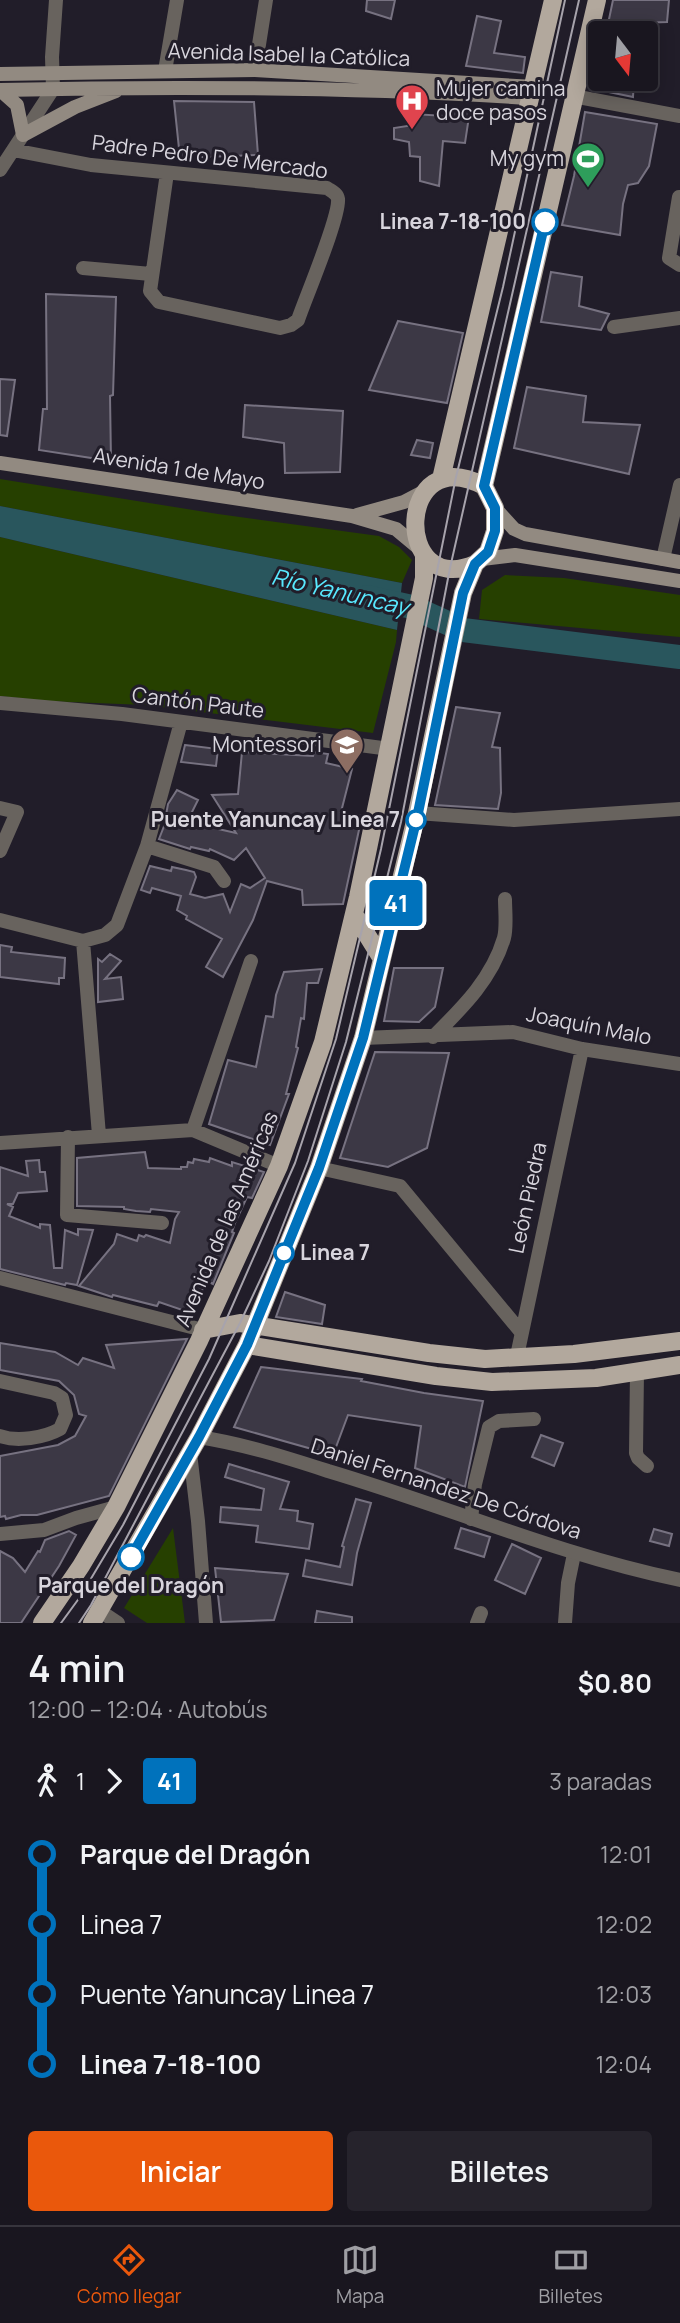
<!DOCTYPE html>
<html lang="es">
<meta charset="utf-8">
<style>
body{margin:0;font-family:Manrope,sans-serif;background:#26232c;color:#f1f3f6;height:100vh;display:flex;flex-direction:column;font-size:26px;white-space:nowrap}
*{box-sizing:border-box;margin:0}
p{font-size:23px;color:#9f9fa4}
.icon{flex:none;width:38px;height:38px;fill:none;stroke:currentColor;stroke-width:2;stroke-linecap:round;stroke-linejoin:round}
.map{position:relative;height:1623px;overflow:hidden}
.details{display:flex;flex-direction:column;background:#19161f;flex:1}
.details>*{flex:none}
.badge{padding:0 14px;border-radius:5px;font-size:24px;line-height:46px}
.needle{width:46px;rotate:164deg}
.buttons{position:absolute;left:588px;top:21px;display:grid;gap:14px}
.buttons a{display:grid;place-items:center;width:70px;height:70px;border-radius:7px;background:#19161f;box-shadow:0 4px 18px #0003,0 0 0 2px #37353d;font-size:35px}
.map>.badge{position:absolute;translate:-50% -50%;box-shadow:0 0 0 4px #fff}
.legs{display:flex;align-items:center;gap:10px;height:77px;padding:0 28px;font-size:23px}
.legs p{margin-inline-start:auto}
.overview{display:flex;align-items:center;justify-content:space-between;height:119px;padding:0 28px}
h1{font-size:38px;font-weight:600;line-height:52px}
.button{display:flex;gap:14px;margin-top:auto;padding:14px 28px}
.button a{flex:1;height:80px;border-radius:7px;background:#ea580c;color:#fff;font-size:28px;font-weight:600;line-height:80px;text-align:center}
.button a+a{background:#26232c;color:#f1f3f6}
ul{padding:0 28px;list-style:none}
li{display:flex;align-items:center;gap:24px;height:70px;font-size:26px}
li i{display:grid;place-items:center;width:10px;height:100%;margin:0 9px;background:currentColor}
li i::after{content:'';width:18px;height:18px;margin:-9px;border:5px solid;border-radius:50%;background:#19161f}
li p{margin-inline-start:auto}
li:first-child i{background:linear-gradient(#0000 50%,currentColor 0)}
li:last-child i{background:linear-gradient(currentColor 50%,#0000 0)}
.menu{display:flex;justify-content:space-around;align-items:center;height:98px;border-top:2px solid #37353d;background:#19161f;font-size:19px;color:#9f9fa4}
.menu a{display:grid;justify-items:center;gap:4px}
.menu .active{color:#ea580c}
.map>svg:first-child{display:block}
.green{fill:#264000}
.water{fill:#29565d}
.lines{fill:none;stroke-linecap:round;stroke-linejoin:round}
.river{stroke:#29565d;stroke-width:24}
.building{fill:#3c3845;stroke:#777281;stroke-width:2}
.minor{stroke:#68635e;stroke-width:14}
.tertiary{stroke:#68635e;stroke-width:14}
.secondary{stroke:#928a81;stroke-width:14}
.primary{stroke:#b2a89d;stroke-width:18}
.tram{stroke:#a7a3ac;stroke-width:2}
.line-1-casing{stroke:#fff;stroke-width:16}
.line-1{stroke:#0072bc;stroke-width:10}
.stop-1-dot{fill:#fff;stroke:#0072bc;stroke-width:3.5}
.labels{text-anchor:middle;stroke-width:6;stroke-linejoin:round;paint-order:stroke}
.street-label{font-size:21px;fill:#d8d5dd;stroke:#211d29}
.poi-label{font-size:21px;fill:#d8d5dd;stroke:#211d29;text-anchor:end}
.stop-label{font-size:21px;font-weight:bold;fill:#d8d5dd;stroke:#211d29;text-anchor:end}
.water-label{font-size:23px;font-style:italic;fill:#58e8fe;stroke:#211d29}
</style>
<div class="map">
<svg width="680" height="1623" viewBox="0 0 680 1623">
<rect width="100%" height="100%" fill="#211d29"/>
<path class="green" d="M0,479L218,514L379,536L399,547L412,560L402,583L0,506Z
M0,537L397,630L396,642L373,733L145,705L46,701L0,696Z
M505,575L564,578L680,595V637L479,619L482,590Z
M173,1528L185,1623H147L124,1608Z"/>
<path class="water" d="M0,506L402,583L397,630L0,537Z"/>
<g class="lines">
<path class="river" d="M367,597L412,607L463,630L680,657"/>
</g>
<path class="building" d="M367,0H395L391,19L366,11Z
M613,0H669L667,22L608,24Z
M477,16L501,21L494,53L525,57L523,73L466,66Z
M596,79H634L633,97L594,89Z
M174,101L254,102L258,155L180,158Z
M446,110H470L465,143L443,141L439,186L420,181V157L410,156L409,142L394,139V128L414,125L413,114L445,116Z
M585,112L657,124L649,166L638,183L628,185L623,204L620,235L562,225L574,176Z
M551,272L582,277L579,306L609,314L601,330L541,322Z
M46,294L116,297L113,395L110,396L111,461L39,450L43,409H47Z
M398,321L463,333L447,403L369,390Z
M0,379L15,380L7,436L0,435Z
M527,387L586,396L583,422L640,425L629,474L514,448Z
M245,405L343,411L340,472L285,473L284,443L243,437Z
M417,440L433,443L430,458L411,455Z
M456,707L500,713L492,747L500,748L501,793L498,809L435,805Z
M185,745L218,749L216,766L181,762Z
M242,752L313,756L314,752L328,754L326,763L352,769L341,812L362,816L343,904L303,905L302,890L267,881L253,920L223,977L206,967L222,939L186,919L187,916L177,910L181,896L152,888L150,893L141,890L150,866L171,871L172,867L186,870L194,872L196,877L190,894L205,898L223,894L230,912L241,884L250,888L265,878L246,848L234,860L210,849L209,851L191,847L190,849L159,839L168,816L166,815L168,804L177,790L198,800L187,822L236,833L212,795L238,794Z
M0,945L12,947L11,952L65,958L64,978H59V984L0,977Z
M110,954L121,961L105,979L121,977L123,999L98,1002V959L102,962Z
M394,968H443L435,1007L419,1022L384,1021Z
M322,969L318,983H307L304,1019L301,1018L296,1047L298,1048L286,1094H289L270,1145L209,1124L228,1060L256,1067L266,1016L273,1017L276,995L284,972Z
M375,1052L449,1053L427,1148L388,1167L340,1158Z
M145,1152L148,1168L181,1169V1167H187L188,1162L193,1163L194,1159L209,1162L210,1158L232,1166V1162L264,1172L252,1198L247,1197L235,1223L232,1232L234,1233L213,1284L207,1281L195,1304L185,1311L159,1302L157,1306L113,1295L112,1297L79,1286L114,1244L117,1234L137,1241L139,1235L144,1237L146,1235L170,1243L175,1219L179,1212L151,1209L150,1212L136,1211L124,1209V1207L77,1206V1158Z
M39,1160L40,1172H45L47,1191L18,1193L13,1204H7L13,1207L9,1216L40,1228V1224L50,1225L54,1268H62L65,1230L78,1235V1229L93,1230L77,1285L66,1283L65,1285L0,1269V1167L28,1176L26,1161Z
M285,1292L325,1305L322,1324L276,1317Z
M187,1339L109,1496L37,1515H21L6,1519L5,1516L0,1517V1456L58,1445L75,1436L86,1416L79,1414L74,1395L59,1381L0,1370V1343L55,1352L78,1365L83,1358L114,1368L106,1345Z
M261,1367L362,1379L361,1381L424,1393L483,1401L465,1487L415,1468L421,1426L348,1415L333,1455L234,1427Z
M541,1435L563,1443L554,1466L532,1457Z
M229,1464L289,1482L280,1509L298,1511L297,1521L313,1524L309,1549L256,1542L258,1526L220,1522L221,1507L261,1510L264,1489L225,1477Z
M356,1499L371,1503L357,1553L352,1585L303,1576L306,1560L340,1567L344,1547L342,1546Z
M461,1528L490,1537L484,1557L455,1548Z
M654,1529L672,1534L669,1546L650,1541Z
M69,1531L76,1535L59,1566L21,1623H0V1551L13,1558L25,1572L38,1551L40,1552L45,1540Z
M512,1544L541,1558L525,1594L495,1580Z
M215,1568L288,1574L274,1620L221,1622Z
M317,1611L352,1617V1623H315Z"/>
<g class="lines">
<path class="minor" d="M255,70L266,0
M165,71L177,0
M573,96L680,116
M13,150L91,165L327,188C331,191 337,193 338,199C340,217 305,299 298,320L291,325L280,328L159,302L150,291L167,173
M0,170L53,89L52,57L56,0
M679,197L669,258L680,265
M83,268L151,274
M614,327L680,318
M663,559L680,485
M0,703L122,714L390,749
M0,808L17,812L0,851
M417,813L514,820L680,809
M147,846L214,867L224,881
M0,920L83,941L105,935L117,925L147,846L181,722
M83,941L99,1135
M433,1037C462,1008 492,979 504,938C507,927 505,911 505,899
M363,1038L513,1032L582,1049L680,1064
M193,1130L251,961
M68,1137L67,1215L162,1223
M0,1143L193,1130L279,1166
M319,1168L400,1186L521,1332
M0,1278L203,1330
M517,1356L582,1049
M637,1371L636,1453L638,1458L647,1466
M0,1381L54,1393L62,1398L66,1415L60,1429C44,1438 17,1442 0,1436
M190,1453L198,1521L206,1623
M471,1519L475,1484L489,1427L499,1421L534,1419
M0,1534L44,1530L76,1518L116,1507
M100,1611L118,1623
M477,1623L481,1613
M565,1623L568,1583L574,1554"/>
<path class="tertiary" d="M199,1437C243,1444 285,1457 328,1471C446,1506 559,1555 680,1580"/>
<path class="secondary" d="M0,74L255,70L534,87
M0,90C177,86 354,87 531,98
M0,90L17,105L23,135L75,107L116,91
M0,463L352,516L396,529L420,549
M495,508L514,529L525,534L680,562
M357,515L404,502L425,491
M482,559L515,555L680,581"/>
<path class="primary" d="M441,479L553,0
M484,486L597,0
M354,914L382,959
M203,1330L240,1323L429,1353L485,1359L574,1354L680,1341
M247,1345L436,1376L492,1382L596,1378L680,1365
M42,1623L81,1566L116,1507L199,1341L279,1166L323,1042L358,897L424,578V555
M92,1623L199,1437L247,1345L319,1168L363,1038L417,813L463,593L475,564L488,552L495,531V508L484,486C396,439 392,599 475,564"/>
<path class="tram" d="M61,1623L80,1597L123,1525L209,1359L295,1163L336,1039L381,849L456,477L503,287L565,0
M79,1623L91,1605L240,1323L269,1261L308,1161L346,1042L401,822L450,568L579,0"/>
</g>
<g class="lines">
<g class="line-1-casing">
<path id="line-1" d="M131,1557L199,1437L247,1345L319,1168L363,1038L418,813L463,593L475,564L488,552L495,531V508L484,486L545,222"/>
</g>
<use href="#line-1" class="line-1"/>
</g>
<defs>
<g id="hospital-pin" transform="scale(1.75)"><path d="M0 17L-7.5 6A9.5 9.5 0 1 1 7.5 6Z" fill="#e0444e" stroke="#211d29"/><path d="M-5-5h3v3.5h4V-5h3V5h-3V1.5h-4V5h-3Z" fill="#fff"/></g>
<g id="stadium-pin" transform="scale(1.75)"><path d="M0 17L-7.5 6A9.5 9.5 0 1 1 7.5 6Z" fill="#2e9e5b" stroke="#211d29"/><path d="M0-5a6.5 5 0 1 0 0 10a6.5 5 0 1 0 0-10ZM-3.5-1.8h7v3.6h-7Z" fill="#fff"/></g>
<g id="school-pin" transform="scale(1.75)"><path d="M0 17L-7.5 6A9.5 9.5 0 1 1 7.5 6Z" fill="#8d6e63" stroke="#211d29"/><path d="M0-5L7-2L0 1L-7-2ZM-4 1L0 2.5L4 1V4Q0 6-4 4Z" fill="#fff"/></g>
</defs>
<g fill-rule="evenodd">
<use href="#hospital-pin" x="412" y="101"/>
<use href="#stadium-pin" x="588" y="159"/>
<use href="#school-pin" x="347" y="745"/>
</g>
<g class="stop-1-dot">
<circle cx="545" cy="222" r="12"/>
<circle cx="416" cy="820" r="9"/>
<circle cx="284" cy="1253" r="9"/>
<circle cx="131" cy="1557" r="12"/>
</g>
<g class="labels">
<g class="street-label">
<text transform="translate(289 55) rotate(2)" y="7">Avenida Isabel la Católica</text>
<text transform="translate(210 157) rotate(7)" y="7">Padre Pedro De Mercado</text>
<text transform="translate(179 469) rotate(9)" y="7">Avenida 1 de Mayo</text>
<text transform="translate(198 703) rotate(7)" y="7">Cantón Paute</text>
<text transform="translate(589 1026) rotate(11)" y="7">Joaquín Malo</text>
<text transform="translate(528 1198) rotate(-78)" y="7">León Piedra</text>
<text transform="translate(227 1219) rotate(-67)" y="7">Avenida de las Américas</text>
<text transform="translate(446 1489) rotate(18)" y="7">Daniel Fernandez De Córdova</text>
</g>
<g class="poi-label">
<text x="436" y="96" text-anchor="start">Mujer camina<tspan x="436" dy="24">doce pasos</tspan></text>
<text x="564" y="166">My gym</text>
<text x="322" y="752">Montessori</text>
</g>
<g class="stop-label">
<text x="526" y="229">Linea 7-18-100</text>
<text x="400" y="827">Puente Yanuncay Linea 7</text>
<text x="300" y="1260" text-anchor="start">Linea 7</text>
<text x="131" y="1593" text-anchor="middle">Parque del Dragón</text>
</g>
<g class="water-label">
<text transform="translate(340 592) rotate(13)" y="8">Río Yanuncay</text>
</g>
</g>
</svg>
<div class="buttons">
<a><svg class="needle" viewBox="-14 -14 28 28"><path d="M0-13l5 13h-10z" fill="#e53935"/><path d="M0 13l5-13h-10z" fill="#9f9fa4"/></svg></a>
</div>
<b class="badge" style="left:396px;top:903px;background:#0072bc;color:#fff">41</b>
</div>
<section class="details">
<div class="overview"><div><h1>4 min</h1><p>12:00 – 12:04 · Autobús</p></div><b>$0.80</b></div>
<div class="legs"><svg class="icon" aria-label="walk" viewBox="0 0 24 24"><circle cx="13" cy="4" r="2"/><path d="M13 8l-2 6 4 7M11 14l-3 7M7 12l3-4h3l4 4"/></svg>1<svg class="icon" aria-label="forward" viewBox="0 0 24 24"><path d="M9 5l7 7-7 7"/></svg><b class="badge" style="background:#0072bc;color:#fff">41</b><p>3 paradas</p></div>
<ul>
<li><i style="color:#0072bc"></i><b>Parque del Dragón</b><p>12:01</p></li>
<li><i style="color:#0072bc"></i><span>Linea 7</span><p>12:02</p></li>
<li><i style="color:#0072bc"></i><span>Puente Yanuncay Linea 7</span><p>12:03</p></li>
<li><i style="color:#0072bc"></i><b>Linea 7-18-100</b><p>12:04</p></li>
</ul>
<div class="button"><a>Iniciar</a><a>Billetes</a></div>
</section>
<nav class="menu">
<a class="active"><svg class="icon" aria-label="directions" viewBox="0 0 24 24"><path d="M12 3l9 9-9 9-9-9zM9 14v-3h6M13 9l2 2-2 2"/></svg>Cómo llegar</a>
<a><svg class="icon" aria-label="map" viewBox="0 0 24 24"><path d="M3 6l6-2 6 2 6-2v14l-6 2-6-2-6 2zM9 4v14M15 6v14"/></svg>Mapa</a>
<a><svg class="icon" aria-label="tickets" viewBox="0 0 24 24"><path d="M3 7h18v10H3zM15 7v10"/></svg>Billetes</a>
</nav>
